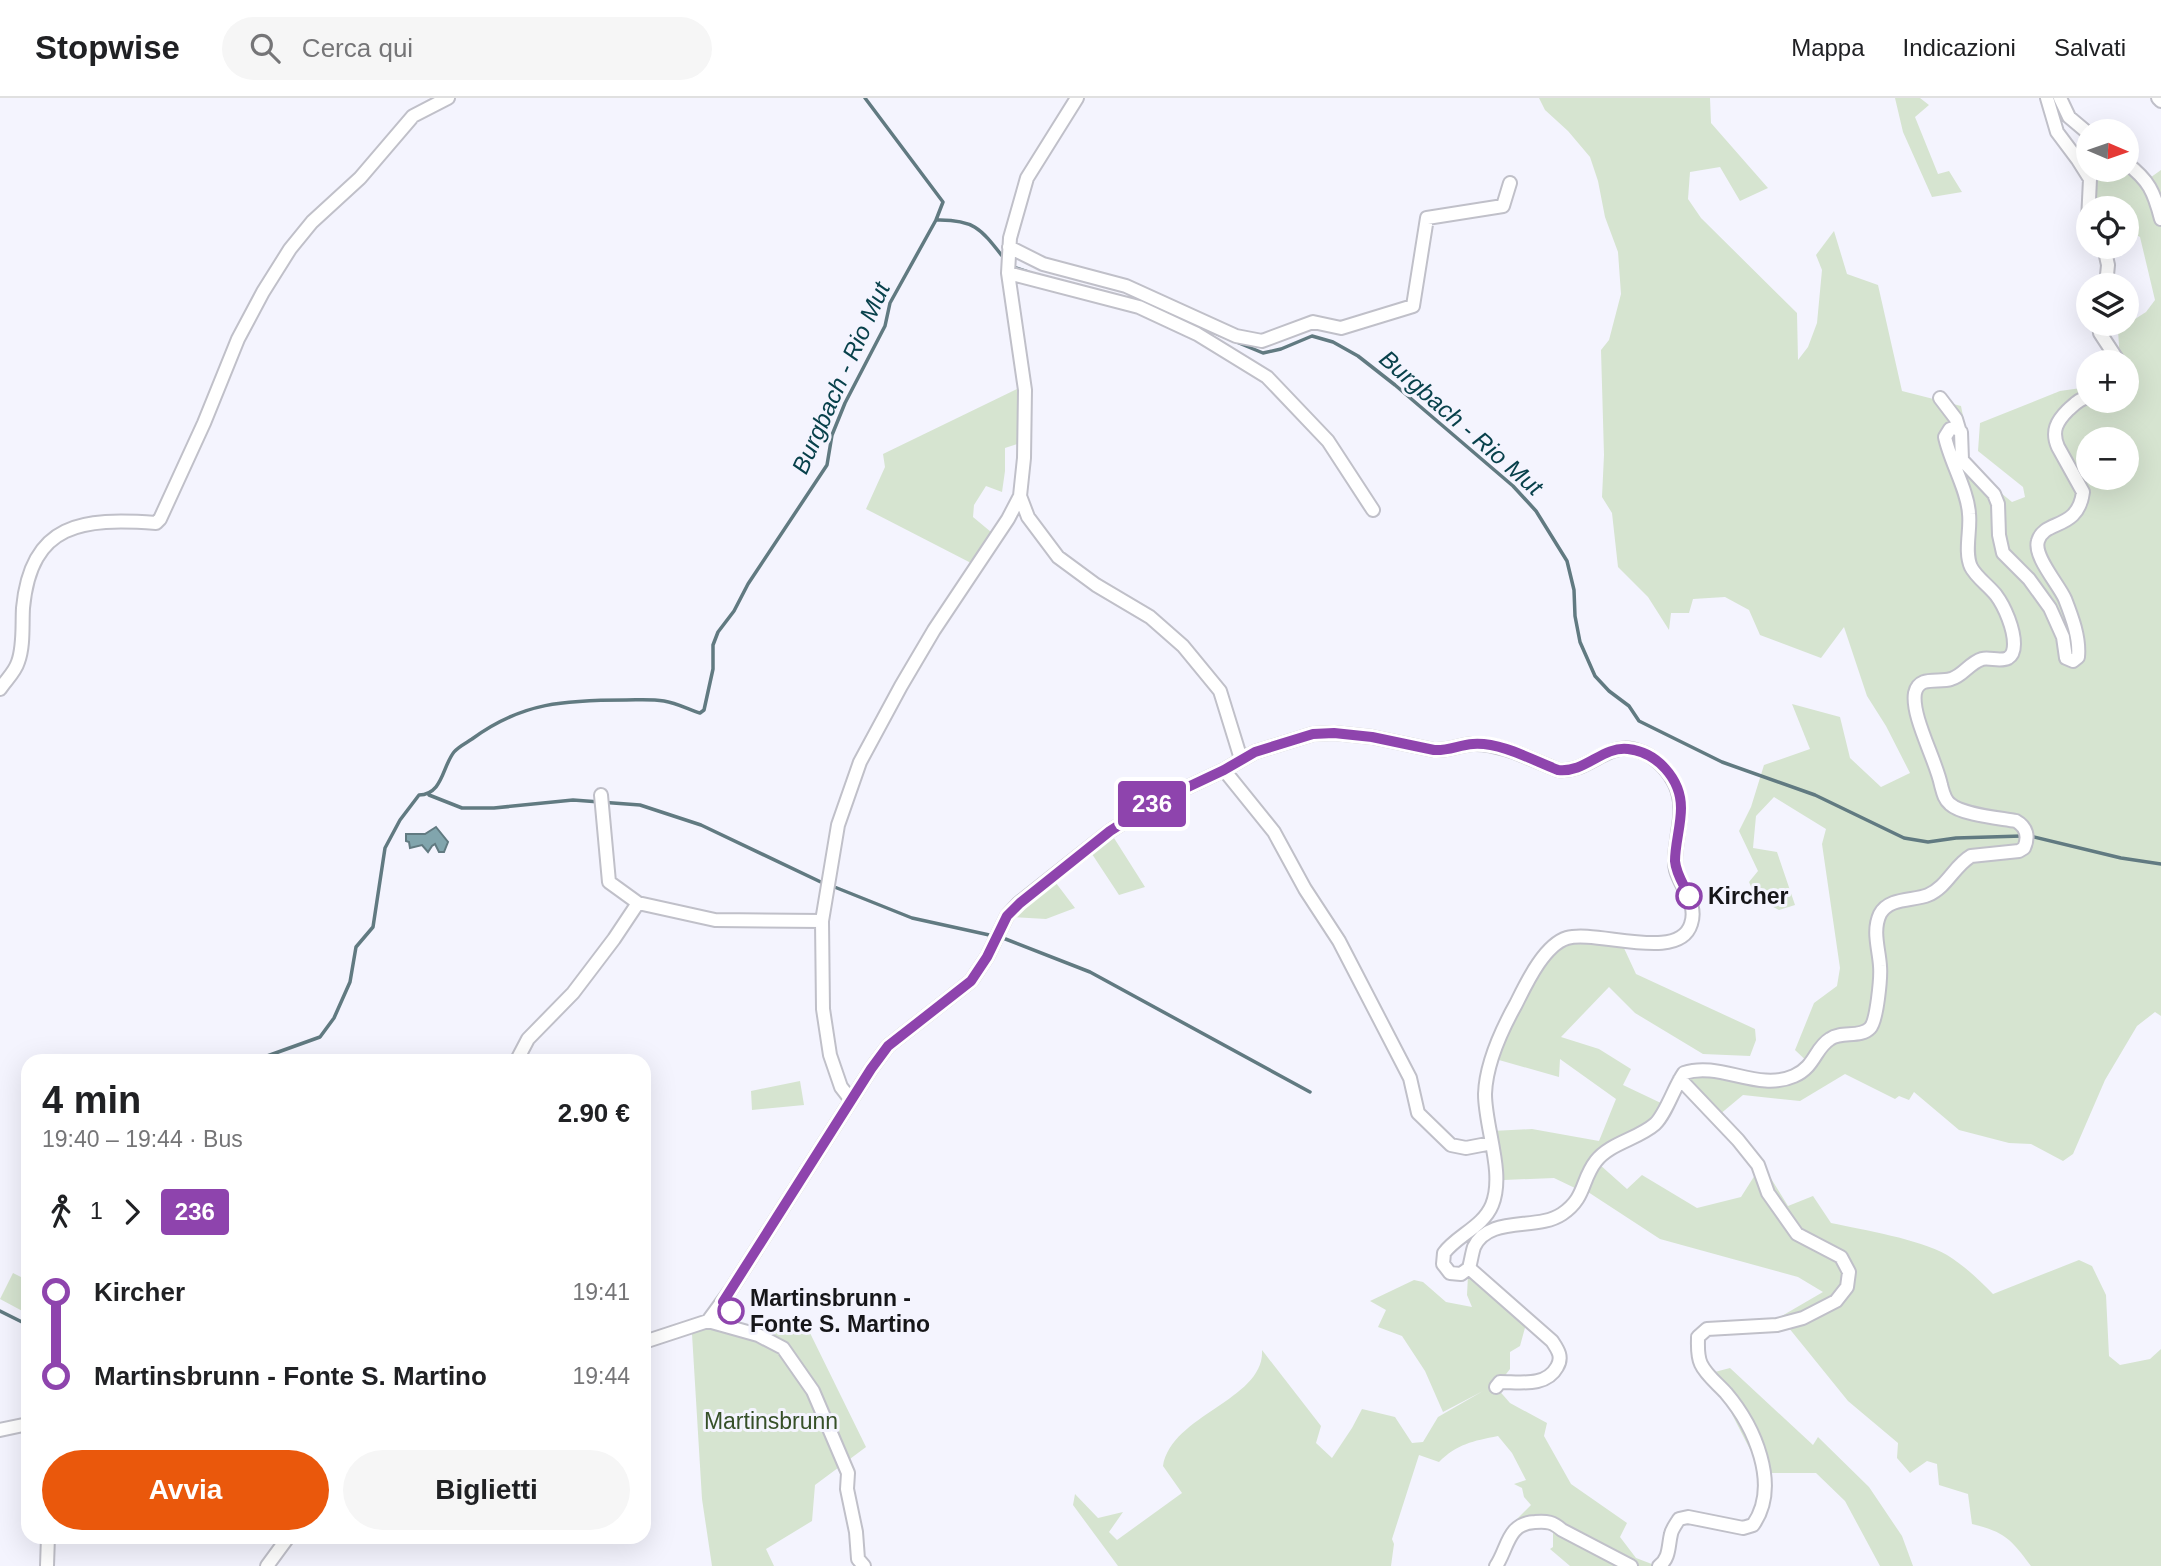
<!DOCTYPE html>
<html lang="it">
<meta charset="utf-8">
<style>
body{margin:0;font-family:Arial,sans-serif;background:#f6f6f6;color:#202124;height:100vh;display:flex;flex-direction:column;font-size:26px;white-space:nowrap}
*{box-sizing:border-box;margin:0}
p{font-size:23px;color:#757577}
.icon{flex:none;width:38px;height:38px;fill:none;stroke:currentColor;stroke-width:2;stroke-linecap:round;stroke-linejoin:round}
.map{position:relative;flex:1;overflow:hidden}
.panel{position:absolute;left:21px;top:956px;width:630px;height:490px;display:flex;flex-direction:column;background:#fff;border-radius:21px;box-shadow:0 7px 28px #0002}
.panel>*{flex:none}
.badge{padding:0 14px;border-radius:5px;font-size:24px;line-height:46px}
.needle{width:46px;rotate:92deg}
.buttons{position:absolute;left:2076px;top:21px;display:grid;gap:14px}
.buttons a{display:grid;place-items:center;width:63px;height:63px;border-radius:50%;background:#fff;box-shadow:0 7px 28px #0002;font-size:35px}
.map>.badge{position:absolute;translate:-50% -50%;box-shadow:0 0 0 4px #fff}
.legs{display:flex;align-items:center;gap:10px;height:77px;padding:0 21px;font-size:23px}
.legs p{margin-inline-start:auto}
.overview{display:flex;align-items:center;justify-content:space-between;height:119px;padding:0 21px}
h1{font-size:38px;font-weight:700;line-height:52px}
.primary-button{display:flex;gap:14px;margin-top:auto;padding:14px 21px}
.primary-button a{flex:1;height:80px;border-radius:42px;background:#ea580c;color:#fff;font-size:28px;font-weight:700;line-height:80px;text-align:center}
.primary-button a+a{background:#f6f6f6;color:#202124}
ul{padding:0 21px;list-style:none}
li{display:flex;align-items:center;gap:24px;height:84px;font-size:26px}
li i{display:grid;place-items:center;width:10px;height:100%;margin:0 9px;background:currentColor}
li i::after{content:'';width:18px;height:18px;margin:-9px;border:5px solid;border-radius:50%;background:#fff}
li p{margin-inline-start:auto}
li:first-child i{background:linear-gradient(#0000 50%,currentColor 0)}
li:last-child i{background:linear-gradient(currentColor 50%,#0000 0)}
header{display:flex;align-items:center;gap:42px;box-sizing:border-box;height:98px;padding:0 35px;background:#fff;border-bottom:2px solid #e0e0e0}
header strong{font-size:33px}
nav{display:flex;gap:38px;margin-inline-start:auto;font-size:24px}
.search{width:490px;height:63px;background:#f6f6f6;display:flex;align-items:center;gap:18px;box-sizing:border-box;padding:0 24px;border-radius:38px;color:#757577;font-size:26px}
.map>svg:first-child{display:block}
.green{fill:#d6e4d0;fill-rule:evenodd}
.water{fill:#81a5ad;stroke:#617a81;stroke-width:2}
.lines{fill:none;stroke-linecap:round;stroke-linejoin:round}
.stream{stroke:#617a81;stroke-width:3.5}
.street-casing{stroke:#c0c0c9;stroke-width:16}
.street{stroke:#fff;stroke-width:12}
.line-1-casing{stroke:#fff;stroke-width:16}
.line-1{stroke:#8e44ad;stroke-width:10}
.stop-1-dot{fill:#fff;stroke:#8e44ad;stroke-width:3.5}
.labels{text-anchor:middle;stroke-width:6;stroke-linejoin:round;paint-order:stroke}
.stop-label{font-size:23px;font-weight:bold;fill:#161619;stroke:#f4f4fe;text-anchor:start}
.park-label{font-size:23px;fill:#365028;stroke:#f4f4fe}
.water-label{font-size:24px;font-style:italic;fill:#08414b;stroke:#f4f4fe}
</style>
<header>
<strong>Stopwise</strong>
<div class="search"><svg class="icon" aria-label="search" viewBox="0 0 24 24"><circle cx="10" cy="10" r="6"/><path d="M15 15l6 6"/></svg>Cerca qui</div>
<nav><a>Mappa</a><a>Indicazioni</a><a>Salvati</a></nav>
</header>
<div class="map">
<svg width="2161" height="1468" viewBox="0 0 2161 1468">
<rect width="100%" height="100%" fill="#f4f4fe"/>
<path class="green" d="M1539,0H1710L1711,25L1768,90L1740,103L1720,69L1690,74L1688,101L1701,120L1797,215L1798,262L1808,249L1817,225L1822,172L1816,157L1834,133L1847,176L1878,187L1902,293L1961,308L1966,333V360L1990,386L2012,404L2025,399L2023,389L1978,353L1980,325L2060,293L2088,289V303H2126V264H2120L2118,232L2146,214L2155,202L2140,139L2126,131V110H2100L2088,72H2126L2147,82L2161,72V918L2155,914L2137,928L2105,982L2073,1056L2063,1063L2031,1046L2009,1045L1959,1032L1914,994L1909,1002L1899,998L1895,1001L1845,976L1800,1003L1743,997L1719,1017L1685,981L1698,975L1776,988L1814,970L1795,952L1814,905L1837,888L1840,870L1822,746L1826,731L1774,699L1756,718L1753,750L1777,754L1795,807L1779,812L1756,800L1749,784L1758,773L1739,733L1751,709L1764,667L1810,651L1792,606L1840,619L1850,660L1881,689L1910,675L1886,628L1867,598L1844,529L1821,560L1760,537L1749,512L1725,499L1693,501L1689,515H1671L1669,532L1648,499L1618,469L1612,415L1602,399L1604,357L1601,252L1609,242L1621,196L1618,154L1605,119L1598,83L1590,59L1568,33L1545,12ZM2088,341H2126V380H2088Z
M1895,0H1920L1929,7L1915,19L1938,76L1949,73L1962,94L1932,99L1903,34Z
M1017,291L1020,345L1005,350V373L1002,394L986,388L974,407L973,419L991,434L971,465L866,411L885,369L883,356Z
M1114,740L1145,789L1119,797L1092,756Z
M1056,785L1075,810L1046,821L1012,819Z
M1569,845L1623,848L1636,876L1755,931L1756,942L1750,958L1703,956L1635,915L1609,889L1561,939L1599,951L1631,971L1623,987L1663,1006L1653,1023L1592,1061L1577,1091L1554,1080L1504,1082L1492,1033L1532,1031L1599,1043L1616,1001L1560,961L1559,979L1499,962L1519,903L1553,854Z
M800,983L804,1007L752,1012L751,993Z
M1599,1066L1627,1091L1642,1077L1697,1110L1741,1099L1762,1066L1788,1108L1813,1098L1831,1125C1864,1132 1919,1141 1947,1157C1965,1168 1979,1182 1993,1196L2079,1162L2092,1168L2106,1197L2109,1258L2120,1267L2150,1261L2161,1251V1468H2031C2011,1441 2005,1434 1972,1426L1968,1396L1939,1387L1937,1366L1927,1363L1910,1375L1897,1360L1898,1345L1848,1303L1780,1219L1823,1194L1798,1179L1660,1141L1588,1094Z
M13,1175L27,1182L28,1181V1216L0,1201Z
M1468,1177L1526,1226L1520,1248L1510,1254V1271L1496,1289L1510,1305L1547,1325L1544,1338L1571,1386L1627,1425L1620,1439L1636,1460L1657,1468H1570L1550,1451L1553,1449V1428L1546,1423L1513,1434L1507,1431L1531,1407L1524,1399L1522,1390L1514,1386L1526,1382L1512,1355L1498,1338C1473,1343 1457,1346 1439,1364L1419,1357L1392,1441L1394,1446L1391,1468H1118L1073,1407L1075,1396L1098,1420L1123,1414L1109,1434L1117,1442L1182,1395L1163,1368C1172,1316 1265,1302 1262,1252L1321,1328L1316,1345L1332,1360L1352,1330L1362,1311L1395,1319L1412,1345L1423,1344L1438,1319L1483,1293L1443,1314L1425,1273L1402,1238L1378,1229L1386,1212L1370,1203L1414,1182L1423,1184L1446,1204L1472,1209L1467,1197Z
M703,1231L810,1235L866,1349L815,1387L812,1423L766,1451L774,1468H712L702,1401L692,1236Z
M1730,1270L1813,1347L1818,1339L1869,1389L1902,1438L1913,1468H1880L1845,1403L1816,1375H1762L1711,1275Z"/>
<path class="water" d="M436,729L448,744L444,754H439L435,746L432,748L428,754L422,747L410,750L409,744L406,743V736H425Z"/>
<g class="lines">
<path class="stream" d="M865,0L943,104L936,122
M1016,170L1028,174
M1157,211L1263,255L1281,251L1312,238L1333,244L1358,258L1395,287L1513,388L1536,413L1567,463L1574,492L1575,518L1580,544L1595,578L1609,593L1629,608L1639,623L1722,664L1815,697L1904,740L1928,744L1956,740L2022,738
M429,697L462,710H494L573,702L640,707L701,727L825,786
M2030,738L2121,760L2161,766
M832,788L912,820L1003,840L1090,874L1310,994
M256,962L320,939L334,920L350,884L356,849L373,829L385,750L400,722L419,697C443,696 442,669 454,654C458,649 466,645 472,641C522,604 566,602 626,602C639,602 651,601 664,603C676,605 688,611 700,615L704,612L713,571V547L718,534L734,513L748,486L827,367L832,337L845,305L885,228L890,205L936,122C974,121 981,131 1003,159
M0,1213L28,1227"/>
<g class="street-casing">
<path id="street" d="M2047,0L2057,34L2078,62L2090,81L2088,123
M2060,0L2069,19L2088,35
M2158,0L2161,3
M2126,65C2149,82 2154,94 2161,121
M1009,149L1043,166L1126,188L1236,238L1262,243L1313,224L1341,230L1413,208L1427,120L1503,108L1510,85
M2104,149L2108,167L2106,187
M1008,175L1139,209L1197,236L1267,279L1328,343L1373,412
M2099,226L2100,235L2119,264
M2126,274L2129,283L2126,290
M1940,300L1956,321L1959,331
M1020,398L1028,419L1058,459L1096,487L1150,519L1183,548L1220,593L1241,661
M0,591C6,582 15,574 18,564C24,548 22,527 23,510C31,424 83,420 156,425L160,421L204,325L238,241L263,194L290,151L312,124L360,80L413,18L448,0
M1224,672L1274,734L1305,791L1339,843L1410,980L1418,1015L1451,1047L1466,1050L1492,1045
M638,805L715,822L822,823
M517,962L528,941L573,895L614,841L638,805L609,784L601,697
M851,1002L841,989L830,957L823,911L822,823L838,727L860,664L901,588L934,532L1008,421L1020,398L1024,360L1025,292L1008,175L1010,140L1027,80L1077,0
M1469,1170C1471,1163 1472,1155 1474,1149C1489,1117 1537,1133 1562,1116C1586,1100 1581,1082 1596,1063C1610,1045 1638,1041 1655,1026C1666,1016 1674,989 1684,975C1720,963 1758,994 1794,978C1815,969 1815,950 1830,941C1841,933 1861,940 1870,930C1877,923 1881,879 1880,868C1879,851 1872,833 1880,816C1889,799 1914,803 1928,797C1947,789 1954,768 1971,758L2019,753L2024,750C2029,739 2027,729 2016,723C2000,720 1962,717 1950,706C1944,701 1943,694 1941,687C1936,662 1911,618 1915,595C1919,577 1938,585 1951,581C1963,578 1969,565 1982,561C1990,559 2000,564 2008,560C2013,557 2014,552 2014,546C2014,531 2005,509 1996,497C1988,487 1976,479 1971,469C1964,454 1971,431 1969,416C1968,393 1950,363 1945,339L1950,331L1956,330L1961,334L1962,362L1994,396L1998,406L1999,437L2003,455L2029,481L2050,510L2063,539L2066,560L2073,563L2078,559C2080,540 2072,519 2065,501C2059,487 2033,458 2038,443C2044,421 2078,433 2083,394L2058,349C2051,333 2057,323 2068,312C2075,306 2079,301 2088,299
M1469,1170L1552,1243C1558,1252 1563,1259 1557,1269C1546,1289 1521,1284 1500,1284L1496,1289
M708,1223L730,1193L871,971L888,948L971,883L987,859L1007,818L1019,805L1110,733L1154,705L1224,672L1255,654L1313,636L1334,635L1372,639L1434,652C1448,653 1459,647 1473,646C1501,645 1532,662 1558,672C1580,674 1593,660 1612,653C1641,642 1673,670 1679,698C1682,710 1680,722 1678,735C1677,746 1673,760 1676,772C1681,790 1698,806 1691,826C1679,865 1596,831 1567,840C1544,847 1526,886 1516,906C1501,933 1486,965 1485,996C1485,1030 1505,1075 1492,1107C1483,1129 1456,1138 1444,1155L1443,1166L1450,1175L1461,1176L1469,1170
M708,1223L758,1237L783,1250L813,1293L848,1375L847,1391L856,1434L858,1461L864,1468
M644,1244L708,1223
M0,1332L28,1326
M47,1468L48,1438
M267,1468L289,1438
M1496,1468C1508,1451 1507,1425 1535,1424C1547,1423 1553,1424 1562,1432L1631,1468
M1659,1468C1670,1460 1668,1448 1671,1436C1672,1431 1676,1426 1679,1421L1688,1419L1743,1430L1753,1427C1781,1387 1754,1328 1726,1295C1718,1286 1706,1277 1701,1266C1697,1258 1698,1248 1698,1239L1707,1231L1777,1227L1803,1220L1836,1203L1847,1189L1849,1174L1841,1159L1797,1136L1768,1095L1758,1067L1738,1042L1680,981"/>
</g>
<use href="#street" class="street"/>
</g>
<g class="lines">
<g class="line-1-casing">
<path id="line-1" d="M731,1213L723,1204L871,971L888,948L971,883L987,859L1007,818L1020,805L1110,733L1154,705L1224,672L1255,654L1313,636L1334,635L1372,639L1434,652C1448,653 1459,647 1473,646C1501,644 1532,662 1558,672C1586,675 1602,648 1628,651C1657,654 1681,681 1681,710C1681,728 1675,746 1675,763C1676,776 1684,787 1689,798"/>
</g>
<use href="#line-1" class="line-1"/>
</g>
<g class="stop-1-dot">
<circle cx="1689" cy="798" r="12"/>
<circle cx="731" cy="1213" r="12"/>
</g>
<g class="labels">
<g class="stop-label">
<text x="1708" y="806">Kircher</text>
<text x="750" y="1208">Martinsbrunn -<tspan x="750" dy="26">Fonte S. Martino</tspan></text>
</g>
<g class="park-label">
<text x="771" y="1331">Martinsbrunn</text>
</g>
<g class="water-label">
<text transform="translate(841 280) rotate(-66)" y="8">Burgbach - Rio Mut</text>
<text transform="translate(1461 325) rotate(41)" y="8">Burgbach - Rio Mut</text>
</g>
</g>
</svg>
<div class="buttons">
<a><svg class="needle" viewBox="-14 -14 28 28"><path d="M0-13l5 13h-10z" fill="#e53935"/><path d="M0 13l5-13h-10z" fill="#757577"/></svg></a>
<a><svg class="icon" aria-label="locate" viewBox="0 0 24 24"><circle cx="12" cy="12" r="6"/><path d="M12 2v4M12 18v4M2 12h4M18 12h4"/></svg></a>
<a><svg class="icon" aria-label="layers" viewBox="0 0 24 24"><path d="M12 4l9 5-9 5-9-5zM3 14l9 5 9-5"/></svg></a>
<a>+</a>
<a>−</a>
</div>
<b class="badge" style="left:1152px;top:706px;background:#8e44ad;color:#fff">236</b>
<section class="panel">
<div class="overview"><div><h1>4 min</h1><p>19:40 – 19:44 · Bus</p></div><b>2.90 €</b></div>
<div class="legs"><svg class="icon" aria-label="walk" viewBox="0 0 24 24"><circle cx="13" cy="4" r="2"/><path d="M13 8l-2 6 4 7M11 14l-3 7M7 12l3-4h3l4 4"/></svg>1<svg class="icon" aria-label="forward" viewBox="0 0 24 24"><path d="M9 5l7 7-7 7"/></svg><b class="badge" style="background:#8e44ad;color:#fff">236</b></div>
<ul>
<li><i style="color:#8e44ad"></i><b>Kircher</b><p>19:41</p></li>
<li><i style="color:#8e44ad"></i><b>Martinsbrunn - Fonte S. Martino</b><p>19:44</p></li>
</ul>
<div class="primary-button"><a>Avvia</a><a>Biglietti</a></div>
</section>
</div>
